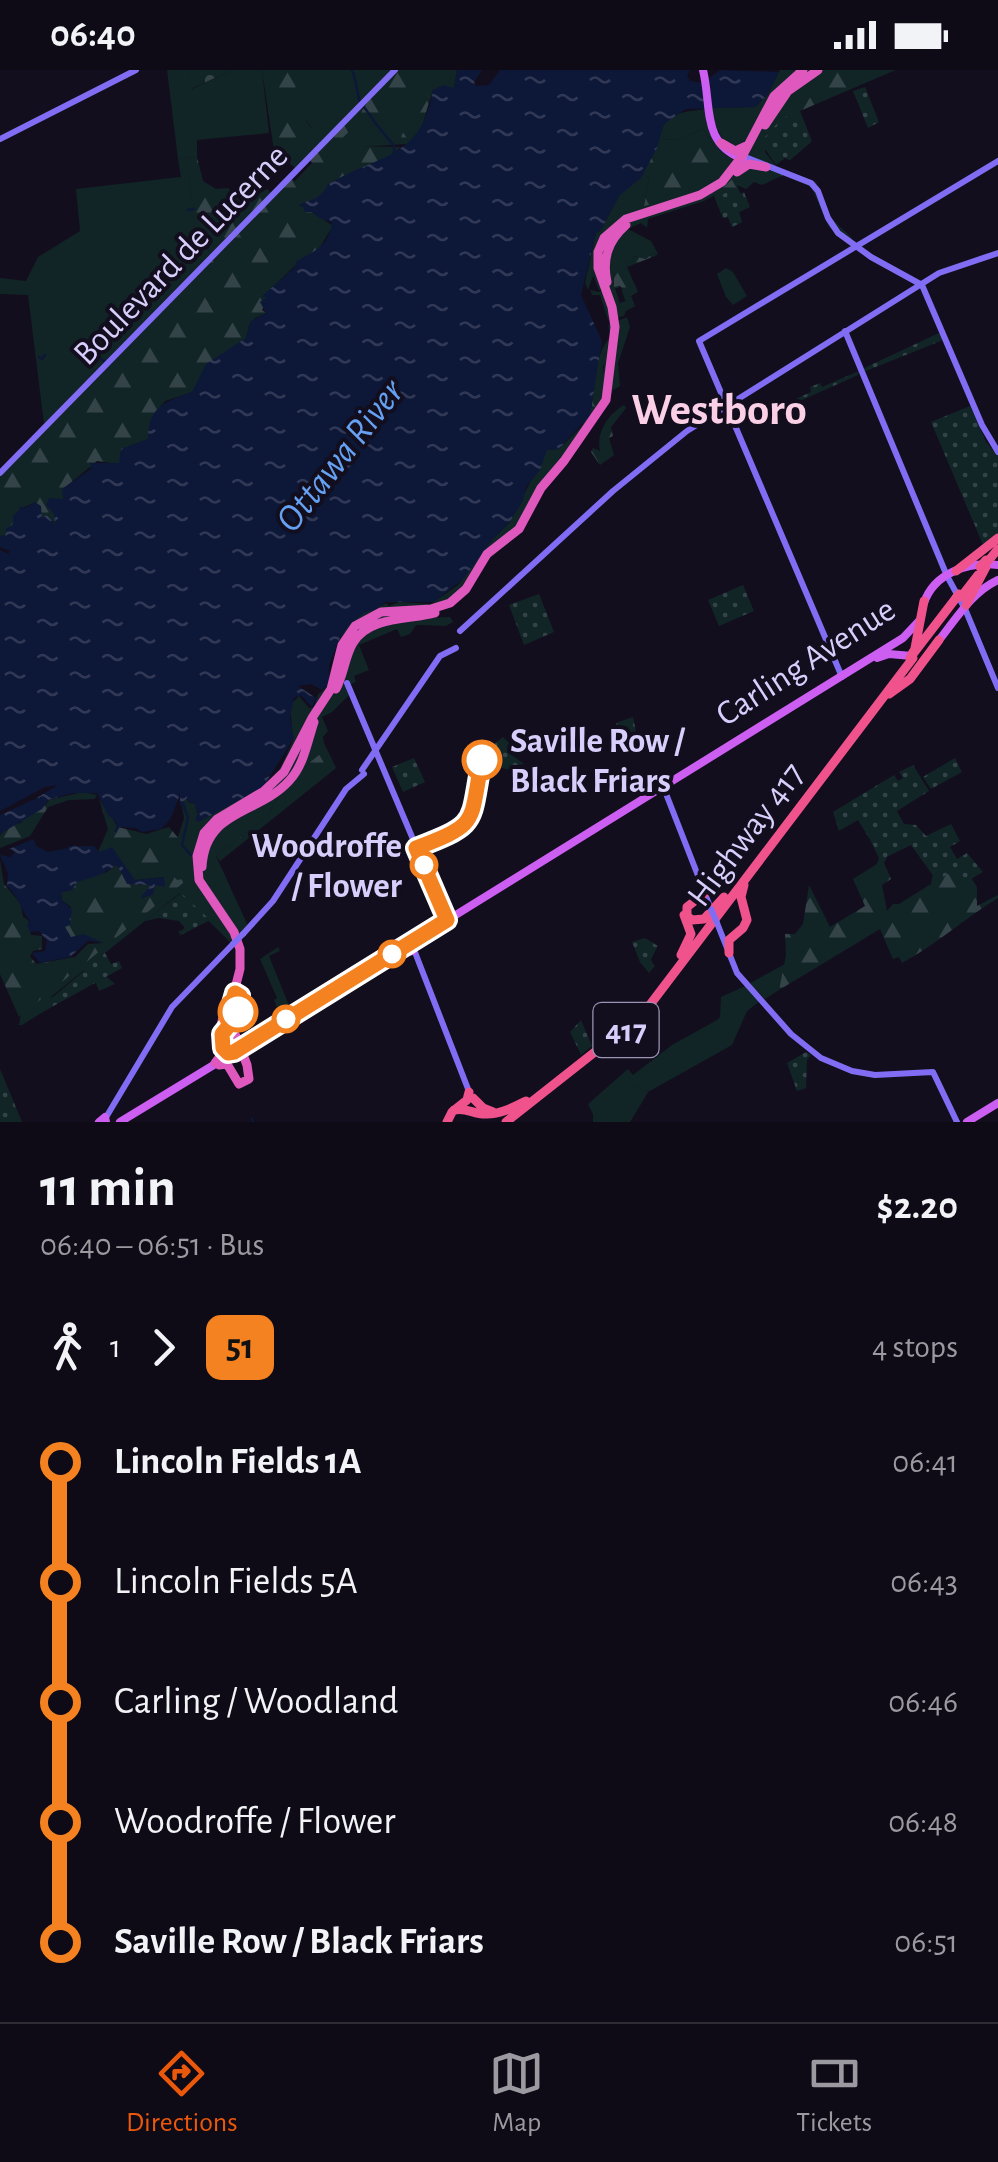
<!DOCTYPE html>
<meta charset="utf-8">
<style>
body{margin:0;font-family:"Alegreya Sans",sans-serif;background:#17131f;color:#f1f3f6;height:100vh;display:flex;flex-direction:column;font-size:38px;white-space:nowrap}
*{box-sizing:border-box;margin:0}
p{font-size:32px;color:#9b9aa1}
.icon{flex:none;width:55px;height:55px;fill:none;stroke:currentColor;stroke-width:2;stroke-linecap:round;stroke-linejoin:round}
.map{position:relative;height:1052px;overflow:hidden}
.side{display:flex;flex-direction:column;background:#0e0a16;flex:1}
.side>*{flex:none}
.badge{padding:0 20px;border-radius:15px;font-size:35px;line-height:65px}
.map>.badge{position:absolute;translate:-50% -50%;box-shadow:0 0 0 5px #fff}
.legs{display:flex;align-items:center;gap:15px;height:110px;padding:0 40px;font-size:32px}
.legs p{margin-inline-start:auto}
.overview{display:flex;align-items:center;justify-content:space-between;height:170px;padding:0 40px}
h1{font-size:55px;font-weight:700;line-height:75px}
ul{padding:0 40px;list-style:none}
li{display:flex;align-items:center;gap:35px;height:120px;font-size:38px}
li i{display:grid;place-items:center;width:15px;height:100%;margin:0 12px;background:currentColor}
li i::after{content:'';width:25px;height:25px;margin:-12px;border:8px solid;border-radius:50%;background:#0e0a16}
li p{margin-inline-start:auto}
li:first-child i{background:linear-gradient(#0000 50%,currentColor 0)}
li:last-child i{background:linear-gradient(currentColor 50%,#0000 0)}
.status{display:flex;justify-content:space-between;align-items:center;height:70px;padding:0 50px;background:#0e0a16;direction:ltr}
.status svg{height:28px;fill:currentColor}
.tabs{display:flex;justify-content:space-around;align-items:center;height:140px;border-top:2px solid #2e2b35;background:#0e0a16;font-size:28px;color:#9b9aa1}
.tabs a{display:grid;justify-items:center;gap:5px}
.tabs .on{color:#ea580c}
.map>svg:first-child{display:block}
.grass{fill:#112527}
.forest{fill:url(#forest-firs)}
.cemetery{fill:url(#cemetery-stones)}
.park{fill:url(#park-dots)}
.water{fill:url(#water-ripples)}
.lines{fill:none;stroke-linecap:round;stroke-linejoin:round}
.stream{stroke:#0d1737;stroke-width:2.5}
.secondary{stroke:#816df3;stroke-width:6}
.primary{stroke:#cc5ef1;stroke-width:8}
.trunk{stroke:#de58be;stroke-width:9}
.motorway{stroke:#f0538c;stroke-width:9}
.secondary-bridge{stroke:#816df3;stroke-width:6}
.primary-bridge{stroke:#cc5ef1;stroke-width:8}
.motorway-bridge{stroke:#f0538c;stroke-width:9}
.line-1-casing{stroke:#fff;stroke-width:22}
.line-1{stroke:#f58220;stroke-width:15}
.stop-1-dot{fill:#fff;stroke:#f58220;stroke-width:5}
.labels{text-anchor:middle;stroke-width:8;stroke-linejoin:round;paint-order:stroke}
.shield{fill:#120e1d;stroke:#9d94b8;stroke-width:2.5}
.shield-label{font-size:32px;font-weight:bold;fill:#d8cefb}
.street-label{font-size:35px;fill:#d8cefb;stroke:#120e1d}
.stop-label{font-size:35px;font-weight:bold;fill:#d8cefb;stroke:#120e1d;text-anchor:start}
.water-label{font-size:38px;font-style:italic;fill:#65a0f2;stroke:#120e1d}
.district-label{font-size:45px;font-weight:bold;fill:#fbd0e6;stroke:#120e1d}
</style>
<div class="status"><b>06:40</b><svg viewBox="0 0 49 12"><path d="M0 12V9h3v3zM5 12V6h3v6zM10 12V3h3v9zM15 12V0h3v12zM26 1h20v11H26zM47 4h2v5h-2z"/></svg></div>
<div class="map">
<svg width="998" height="1052" viewBox="0 0 998 1052">
<defs>
<pattern id="forest-firs" width="22" height="20" patternUnits="userSpaceOnUse" patternTransform="scale(2.5)"><rect width="22" height="20" fill="#112527"/><path d="M5 1l3.5 6h-7zM16 11l3.5 6h-7z" fill="#334347"/></pattern>
<pattern id="cemetery-stones" width="16" height="16" patternUnits="userSpaceOnUse" patternTransform="scale(2.5)"><rect width="16" height="16" fill="#112527"/><path d="M2 7V4a2 2 0 0 1 4 0v3zM10 15v-3a2 2 0 0 1 4 0v3z" fill="#334347"/></pattern>
<pattern id="park-dots" width="8" height="8" patternUnits="userSpaceOnUse" patternTransform="scale(2.5)"><rect width="8" height="8" fill="#112527"/><path d="M2 2h.1M6 6h.1" fill="none" stroke="#334347" stroke-width="1.8" stroke-linecap="round"/></pattern>
<pattern id="water-ripples" width="26" height="14" patternUnits="userSpaceOnUse" patternTransform="scale(2.5)"><rect width="26" height="14" fill="#0d1737"/><path d="M2 4q2-2 4 0t4 0M15 11q2-2 4 0t4 0" fill="none" stroke="#303855"/></pattern>
</defs>
<rect width="100%" height="100%" fill="#120e1d"/>
<path class="grass" d="M167,0H190L192,19L232,0H262L269,63L197,70V87L178,89Z
M292,0H457L454,18L443,16L433,20L419,65L407,74L344,78L323,71L296,39Z
M780,0H896L782,48L764,64L769,67L765,82L777,97L816,112L831,148L852,168L848,172L829,157L811,117L769,99L768,106L750,99L744,100L721,122L704,131L648,149L647,158L641,153L628,159L651,171L658,184L655,186L654,182L646,189L633,186L634,191L627,194L625,200L614,195L613,214C619,219 630,219 631,232L627,236L621,218H615L624,246L608,250L600,225H592L590,220L599,222L603,219L599,220L593,206L588,220L585,213L596,163L601,160L619,126L642,104L649,107L644,135C666,129 685,128 704,113C729,93 719,85 703,59L676,70L659,69C664,41 684,42 707,39L716,73L728,87V84L761,91C729,80 719,74 711,38L755,37L768,24Z
M189,106L196,169L208,167L209,185L44,354L28,225L0,224V208L26,211L38,187L80,161L76,119Z
M726,198L733,202L747,226L733,235L726,227L717,204Z
M627,247L630,257L618,293L620,316L613,320L603,341L544,419L522,461L488,490L458,532L428,548L450,547L453,552L446,556L416,555L410,564L401,567L397,559L359,575L369,600L354,606L356,612L347,616L350,624L332,642L322,647L328,661L323,667L325,681L309,693L299,722L290,728L280,725L266,747L216,786L248,856L231,873L180,823L100,887L106,906L115,914L99,921L93,906L84,900L51,927L56,934L22,955L13,954L19,955L21,943L87,890L165,807L184,748L182,736L186,726L188,732L195,734L198,746L223,738L269,711L281,697L293,670L290,635L299,626L309,638L314,637L318,624L328,617C334,590 336,558 363,543C371,538 379,538 386,533L389,536L399,532L431,534L458,515L491,471L509,453L547,380L559,379L582,356L592,336H595L611,267L608,255Z
M278,877L280,881L269,886L292,943L281,949L274,930L277,928L260,889Z
M785,894L779,920L765,929L750,913Z
M745,916L760,931L747,941L732,975L648,1022L633,1015L608,1052H593V1044L588,1034L628,999L633,1005L672,975L717,950L720,947L721,927Z"/>
<path class="forest" d="M262,0H294C296,26 298,57 326,66L337,52L359,34L295,98L274,80Z
M398,0H419L404,20L405,25L411,24L410,28C387,44 359,48 341,70L345,74L340,72L338,76L401,77L385,90L357,100L304,137L333,156L316,183L304,187L263,226L269,227L262,240L266,243L255,248L249,255L246,269L223,284L192,322L165,331L152,347L148,369L121,379L120,394L97,391L63,419V429L59,430L55,456L53,451L42,448L35,432L20,439L7,465L0,466V406L291,109L295,111L312,93L310,90Z
M826,0H857L860,3L855,11L860,15L800,41L812,71L790,90L785,88L776,95L763,76L769,67L764,65L770,51L782,46L780,39C790,19 806,9 826,0Z
M432,22L421,59L400,73L402,64L411,58Z
M703,59L718,83L724,86L722,98L713,109L688,125L644,136L649,107L642,104L659,69L676,70Z
M197,87L203,111L216,119L228,118L243,134L267,119L271,123L209,185L208,167L196,170L189,107H181L178,89Z
M754,98L768,106L767,99L783,105L762,115L754,112L746,119L737,115L746,138L739,142L742,152L732,157L728,147L723,148L714,126L740,102Z
M654,182L655,186L627,197L638,222L631,226L635,236L626,241L624,246L618,234L625,231L628,236L630,227L620,216L614,217L613,196L615,194L625,200L627,194L634,191L633,186L646,189Z
M611,267L606,294L603,295L602,316L595,337L592,336C594,313 596,280 611,267Z
M624,335L626,338L611,357L613,366L609,368L614,385L600,395L591,382L593,378L600,381C596,363 608,344 624,335Z
M321,667L336,698L220,791L216,786L266,747L280,725L287,724L290,727L298,722L296,715L309,693L324,681V677L319,678L318,670Z
M83,722L97,725L94,729L69,730L48,737L30,766L0,778V765L11,755L21,753C26,741 42,743 49,730Z
M99,729L118,757L146,764L169,757L180,770L170,802L177,810L183,809V813L19,947L0,904V790L4,814L20,833L23,847L28,850L31,865L42,866V879L33,881L30,886L36,894L75,887L88,874L104,873L70,867L64,857L71,837L62,830L61,823L83,808L107,802L117,795C125,811 133,815 151,815L141,828L153,825L155,815L164,817L166,815L164,807L135,810L116,785L98,782L108,759Z
M860,749L888,785L884,793L891,809L882,815L887,841L893,834H899L931,814L933,804L951,793L963,795L977,817V836L998,825V828C965,848 936,875 902,893L899,887L893,889L880,859L779,920L786,885L785,864H795L803,854L809,815L830,857L865,836L853,809L877,794L879,788Z
M633,1015L648,1022L630,1052H608C608,1032 615,1022 633,1015Z"/>
<path class="cemetery" d="M190,0H232L191,19Z"/>
<path class="park" d="M865,17L879,52L868,58L853,21Z
M799,42L811,72L790,90L774,84L768,68L759,74L782,48Z
M730,121L733,127L744,122L750,137L739,142L742,152L732,157L728,147L723,148L715,128Z
M939,263L943,270L866,301L862,299Z
M859,301L858,305L762,348L761,345L811,322L810,317L820,313L822,317Z
M970,336L986,372L998,386V467L984,477L931,352Z
M743,515L754,541L719,556L708,530Z
M539,524L554,562L524,575L509,535Z
M633,647L638,672L622,670L616,653Z
M503,667L512,676L509,683L524,694L516,695V701L483,694L487,680Z
M414,688L425,712L403,722L392,697Z
M955,688L962,702L931,719L923,707Z
M913,695L929,721L897,741L904,754L916,755L926,766L951,754L960,771L950,777L957,789L967,783L983,802L971,809L969,806L963,810L956,799L937,811L911,775L882,789L858,750L839,761L833,742L894,705L898,711L903,708L899,702Z
M181,823L210,850L181,865L178,862L185,858L179,851L159,848L145,851Z
M645,868L658,876L651,889L654,897L649,903L640,892L632,872Z
M105,883L111,894L119,891L122,898L21,954Z
M581,950L592,976L581,985L570,962Z
M806,982L811,985L807,990L806,1018L797,1021L787,993Z
M0,999L22,1052H0Z"/>
<path class="water" d="M457,0H482L474,12L476,16L489,15L500,0H690L687,5L690,11L703,13L720,0L779,2L768,24L755,37L686,39L664,54L657,78L641,108L619,126L601,160L596,163L581,225L602,271L590,345L559,379L547,380L540,400L526,417L523,431L509,453L491,471L464,508L434,532H385L377,539L364,543L348,556L340,568L329,595V615L322,620L311,614L298,616L316,628L312,637L301,625L294,628L290,648L294,668L263,717L199,752L195,750L198,743L195,734L188,731V727L184,731L186,738L180,735V724L171,748L161,759L142,762L135,758L119,757L116,763H114L117,753L108,745L97,723H73L48,730L42,739L0,764V745L35,729L58,715L45,717L0,741V480L8,484L10,481L0,477V466L7,465L6,458L13,455V446L20,439L19,436L25,438L35,432L41,436L42,448L47,445L55,455L54,444L46,435L49,428L63,429L62,419L91,399L90,393H119L121,379L148,369C148,337 164,332 192,322L206,294L246,268L251,251L266,243L260,232L267,227H261L294,198L297,191C315,181 330,175 332,152L319,148L313,142H305L303,137L298,135C307,131 317,129 323,122C332,112 321,118 334,111C385,83 421,87 433,20L443,15L454,18Z
M34,769L36,776L48,782L68,778V776H94L99,782L112,777L135,810L164,807L165,817L155,815L153,825L140,828L151,815L127,814L117,795L100,805L77,812L72,820L61,823L62,830L72,840L70,855L65,857L71,867L84,864L104,873L89,870L70,887L40,893L32,883L45,881L47,871L39,861L30,862L27,855L30,850C21,842 20,828 7,816L8,803L0,785L10,787L15,782L9,779Z"/>
<g class="lines">
<path class="stream" d="M352,0L356,13
M356,15L360,33
M364,37L372,48
M373,50L394,76V83
M188,140L194,139
M81,273L105,292
M39,287L42,289L45,285
M184,737L188,748L182,775L191,785
M252,1049L253,1052"/>
<path class="secondary" d="M0,69L136,0
M745,87L811,113L818,121L828,148L838,163L871,187L922,215L982,355L998,382
M845,261L947,506L964,537
M0,403L395,0
M963,534L998,618
M460,561L613,421L687,361L939,203L998,183
M842,607L699,271L998,91
M347,613L448,852
M362,700L440,586L456,578
M663,716L711,839
M717,853L737,903L791,964L821,988L852,1001L875,1005L933,1002L957,1052
M243,864L273,831L346,719L364,704
M411,872L470,1024
M105,1049L172,937L233,874"/>
<path class="primary" d="M703,0C712,37 701,73 743,89
M924,533C934,503 969,491 998,495
M936,574C955,551 970,523 998,510
M877,588L889,584L912,586
M399,883L413,881
M249,973L903,568L919,551
M99,1052L105,1047L106,1052
M120,1052L235,982
M967,1052L998,1033"/>
<path class="trunk" d="M765,55L788,21L818,0
M721,73L735,81L746,76
M737,102L749,94L766,97
M607,212C602,189 608,171 626,155
M336,619C344,604 345,586 353,573C369,546 409,550 435,543
M202,797C205,739 258,745 289,711C304,695 307,673 314,652
M215,993L222,984L219,962L226,937
M219,995L227,994L239,1014L249,1009L247,995L228,946L240,899V879L234,862L199,810L197,786L204,763L217,749L264,721L284,702L312,648L331,619L342,575L355,556L381,542L431,539L450,533L466,519L487,484L519,459L541,418L564,391L606,330L615,257L612,237L598,198V182L604,168L626,149L700,125L722,112L743,85L774,26L803,0"/>
<path class="motorway" d="M989,490L998,479
M956,501L998,468
M961,527L978,505
M966,535L986,497
M915,578L924,531
M913,584L956,528
M889,624L910,609L939,570
M705,823L687,837V846L692,850L704,849L724,827
M729,883V870L743,858L747,850L741,827L744,815
M681,885L691,864L684,845
M473,1028L483,1038L493,1042
M454,1040C467,1037 474,1045 487,1044C501,1044 514,1037 526,1031
M447,1052L452,1042L467,1030L469,1022
M506,1052L643,944L913,588"/>
<path class="secondary-bridge" d="M711,839L717,853
M233,874L243,864"/>
<path class="primary-bridge" d="M235,982L249,973"/>
<path class="motorway-bridge" d="M980,497L986,490
M956,528L959,524
M910,588L913,582"/>
</g>
<g class="lines">
<g class="line-1-casing">
<path id="line-1" d="M238,942L240,926L235,923L231,937L232,952L222,964L223,978L228,983L234,982L447,850L416,778C481,753 469,754 482,690"/>
</g>
<use href="#line-1" class="line-1"/>
</g>
<g class="stop-1-dot">
<circle cx="482" cy="690" r="18"/>
<circle cx="424" cy="795" r="12"/>
<circle cx="392" cy="884" r="12"/>
<circle cx="238" cy="942" r="18"/>
<circle cx="286" cy="949" r="12"/>
</g>
<g class="labels">
<rect class="shield" x="593.5" y="933" width="65" height="54" rx="8"/>
<g class="shield-label">
<text x="626" y="971">417</text>
</g>
<g class="street-label">
<text transform="translate(180 184) rotate(-46)" y="12">Boulevard de Lucerne</text>
<text transform="translate(805 591) rotate(-33)" y="12">Carling Avenue</text>
<text transform="translate(745 764) rotate(-53)" y="12">Highway 417</text>
</g>
<g class="stop-label">
<text x="510" y="682">Saville Row /<tspan x="510" dy="40">Black Friars</tspan></text>
<text x="402" y="787" text-anchor="end">Woodroffe<tspan x="402" dy="40">/ Flower</tspan></text>
</g>
<g class="water-label">
<text transform="translate(339 385) rotate(-52)" y="13">Ottawa River</text>
</g>
<g class="district-label">
<text x="719" y="354">Westboro</text>
</g>
</g>
</svg>
</div>
<section class="side">
<div class="overview"><div><h1>11 min</h1><p>06:40 – 06:51 · Bus</p></div><b>$2.20</b></div>
<div class="legs"><svg class="icon" aria-label="walk" viewBox="0 0 24 24"><circle cx="13" cy="4" r="2"/><path d="M13 8l-2 6 4 7M11 14l-3 7M7 12l3-4h3l4 4"/></svg>1<svg class="icon" aria-label="forward" viewBox="0 0 24 24"><path d="M9 5l7 7-7 7"/></svg><b class="badge" style="background:#f58220;color:#111">51</b><p>4 stops</p></div>
<ul>
<li><i style="color:#f58220"></i><b>Lincoln Fields 1A</b><p>06:41</p></li>
<li><i style="color:#f58220"></i><span>Lincoln Fields 5A</span><p>06:43</p></li>
<li><i style="color:#f58220"></i><span>Carling / Woodland</span><p>06:46</p></li>
<li><i style="color:#f58220"></i><span>Woodroffe / Flower</span><p>06:48</p></li>
<li><i style="color:#f58220"></i><b>Saville Row / Black Friars</b><p>06:51</p></li>
</ul>
</section>
<nav class="tabs">
<a class="on"><svg class="icon" aria-label="directions" viewBox="0 0 24 24"><path d="M12 3l9 9-9 9-9-9zM9 14v-3h6M13 9l2 2-2 2"/></svg>Directions</a>
<a><svg class="icon" aria-label="map" viewBox="0 0 24 24"><path d="M3 6l6-2 6 2 6-2v14l-6 2-6-2-6 2zM9 4v14M15 6v14"/></svg>Map</a>
<a><svg class="icon" aria-label="tickets" viewBox="0 0 24 24"><path d="M3 7h18v10H3zM15 7v10"/></svg>Tickets</a>
</nav>
